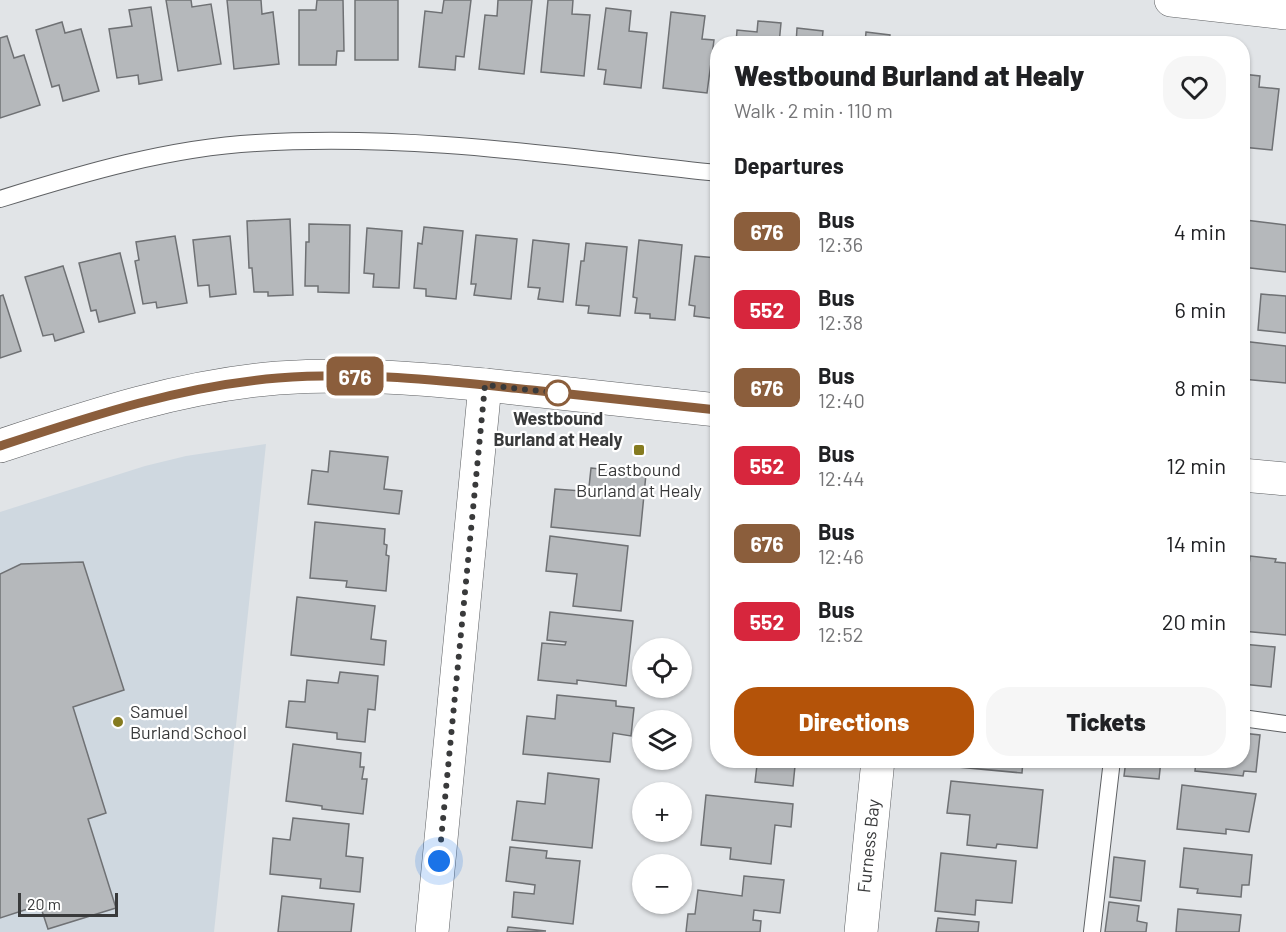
<!DOCTYPE html>
<meta charset="utf-8">
<style>
body{margin:0;font-family:Barlow,sans-serif;background:#f6f6f6;color:#202124;height:100vh;display:flex;flex-direction:column;font-size:22px;white-space:nowrap}
*{box-sizing:border-box;margin:0}
p{font-size:20px;color:#757577}
.icon{flex:none;width:33px;height:33px;fill:none;stroke:currentColor;stroke-width:2;stroke-linecap:round;stroke-linejoin:round}
.map{position:relative;flex:1;overflow:hidden}
.details{position:absolute;left:710px;top:36px;width:540px;height:732px;display:flex;flex-direction:column;background:#fff;border-radius:24px;box-shadow:0 2px 4px #0004}
.details>*{flex:none}
.badge{padding:0 12px;border-radius:9px;font-size:21px;line-height:39px}
.controls{position:absolute;left:632px;top:638px;display:grid;gap:12px}
.controls a{display:grid;place-items:center;width:60px;height:60px;border-radius:50%;background:#fff;box-shadow:0 2px 4px #0004;font-size:30px}
.scale{position:absolute;left:18px;bottom:15px;width:100px;box-sizing:border-box;padding-left:6px;border:3px solid #393a3b;border-top:0;font-size:16px;line-height:21px;white-space:nowrap;color:#393a3b;-webkit-text-stroke:4px #fff;paint-order:stroke}
.you{position:absolute;width:30px;height:30px;margin:-15px;border:4px solid #fff;border-radius:50%;background:#1a73e8;box-shadow:0 0 0 9px #1a73e833}
.map>.badge{position:absolute;translate:-50% -50%;box-shadow:0 0 0 3px #fff}
h2{padding:0 24px;font-size:22px;line-height:54px}
.round{display:grid;place-items:center;flex:none;width:63px;height:63px;border-radius:24px;background:#f6f6f6}
.headline{display:flex;align-items:center;justify-content:space-between;height:102px;padding:0 24px}
h1{font-size:28px;font-weight:800;line-height:45px}
.button{display:flex;gap:12px;margin-top:auto;padding:12px 24px}
.button a{flex:1;height:69px;border-radius:24px;background:#b45309;color:#fff;font-size:24px;font-weight:800;line-height:69px;text-align:center}
.button a+a{background:#f6f6f6;color:#202124}
ul{padding:0;list-style:none}
li{display:flex;align-items:center;gap:18px;height:78px;padding:0 24px}
li div{flex:1}
li b{display:block;font-size:22px}
li em{font-style:normal}
li .badge{min-width:66px;font-weight:700;text-align:center}
.map>svg:first-child{display:block}
.built{fill:#cfd8e0}
.building{fill:#b5b8bb;stroke:#6f7174;stroke-width:1.5}
.lines{fill:none;stroke-linecap:round;stroke-linejoin:round}
.service-casing{stroke:#5e6063;stroke-width:18}
.minor-casing{stroke:#5e6063;stroke-width:34}
.tertiary-casing{stroke:#5e6063;stroke-width:34}
.service{stroke:#fff;stroke-width:16}
.minor{stroke:#fff;stroke-width:33}
.tertiary{stroke:#fff;stroke-width:33}
.line-casing{stroke:#fff;stroke-width:14}
.line{stroke:#8b5e3c;stroke-width:9}
.walk{stroke:#393a3b;stroke-width:6;stroke-dasharray:0 10.8}
.stop-dot{fill:#fff;stroke:#8b5e3c;stroke-width:3}
.poi-dot{fill:#857b20;stroke:#fff;stroke-width:2}
.labels{text-anchor:middle;stroke-width:4.5;stroke-linejoin:round;paint-order:stroke}
.stop-label{font-size:18px;font-weight:bold;fill:#393a3b;stroke:#fff}
.poi-label{font-size:18px;fill:#393a3b;stroke:#fff}
.street-label{font-size:18px;fill:#393a3b;stroke:#fff}
</style>
<div class="map">
<svg width="1286" height="932" viewBox="0 0 1286 932">
<rect width="100%" height="100%" fill="#e1e4e7"/>
<path class="built" d="M266,444L214,932H0V512L145,466L186,456Z"/>
<path class="building" d="M166,0H191L192,7L211,4L221,64L178,71Z
M227,0H261L262,14L273,12L279,64L234,69Z
M317,0H343L344,51H337L336,65H299V10H316Z
M355,0H398V60H355Z
M444,0H471L464,57L456,56L455,70L419,67L425,11L442,13Z
M498,0H532L524,74L479,69L485,15L497,16Z
M548,0H573L572,14L590,15L584,76L541,72Z
M151,7L162,80L139,84L138,75L117,78L109,29L132,26L129,10Z
M606,8L631,11L629,31L647,33L641,88L604,84L606,70L598,69Z
M671,12L705,16L702,39L714,40L707,93L663,88Z
M758,21L781,23L779,44H736L737,30L757,32Z
M62,22L65,33L81,29L99,91L63,101L59,85L52,87L36,30Z
M797,28L823,31L822,42L833,44H796Z
M866,32L890,35L889,44H865Z
M7,36L14,58L24,55L40,105L0,118V38Z
M923,39L957,43V44H922Z
M1242,74L1260,76L1259,87L1279,89L1272,150L1242,147Z
M290,219L293,295L268,296V292H254L252,268H249L247,221Z
M1245,220L1286,225V272L1242,267Z
M309,224L350,225L349,293L318,292V286H305L306,242H309Z
M424,227L463,231L456,299L426,296V289L414,288L418,243L422,244Z
M367,228L402,231L399,288L373,287L374,274L364,273Z
M476,235L517,239L511,299L474,295L476,284H471Z
M175,236L187,303L157,308L156,302L143,304L135,261L139,260L136,242Z
M230,236L236,294L210,297L209,285L198,286L193,240Z
M533,240L569,244L563,302L538,299L540,288L528,287Z
M639,240L682,245L675,320L650,318V314L635,313L637,298L633,297Z
M586,243L627,247L620,316L588,313L589,306L576,305L581,261H584Z
M120,253L135,313L99,322L96,310L91,311L79,263Z
M695,256L717,258V319L694,316L695,306L689,305Z
M63,266L84,332L55,341L53,334L43,336L25,277Z
M1261,294L1286,296V333L1258,330Z
M3,295L21,351L0,358V296Z
M1242,341L1286,346V383L1242,379Z
M330,451L388,457L384,489L402,491L399,514L308,504L312,470L328,472Z
M591,468L646,474L640,536L551,527L555,489L582,491V486L589,487Z
M315,522L385,529L384,544L387,545L386,555L389,556L386,591L346,587L347,581L310,578Z
M550,536L628,546L621,611L573,606L577,574L546,571Z
M1250,556L1276,559L1275,562L1286,563V635L1242,631Z
M83,562L124,690L73,707L106,813L88,819L116,908L48,929L40,905L0,918V574L21,564Z
M297,597L375,606L371,639L386,641L384,665L291,655Z
M550,612L633,621L626,686L577,680V684L538,680L542,643L565,645L566,642L547,640Z
M1242,644L1275,647L1271,687L1242,684Z
M340,672L378,676L375,710L368,709L365,742L337,739V733L286,727L289,701L305,702L307,680L338,683Z
M714,673H717V696H711Z
M557,695L616,701V706L634,708L631,736L613,733L610,762L523,754L527,716L555,719Z
M1242,733L1260,735L1256,772L1244,771L1243,776L1195,771L1196,760H1242Z
M293,744L361,753L360,767H364L362,779H367L363,814L322,809V806L286,801Z
M785,760L784,764L795,766L793,786L755,782L757,765L722,761Z
M959,760H1023L1022,773L958,767Z
M1126,760H1161L1159,779L1124,776Z
M548,773L599,779L592,848L512,840L517,801L545,804Z
M951,781L1043,790L1037,848L997,844L996,848L967,845L970,815L947,813Z
M1182,785L1256,794L1249,832L1226,829V834L1177,829Z
M706,795L793,804L791,827L775,825L771,864L730,859L731,848L701,845Z
M293,818L349,824L346,856L363,858L360,892L320,888L321,879L270,874L273,838L290,840Z
M510,847L547,851L546,858L580,861L573,924L512,917L514,892L534,894L535,885L506,881Z
M1184,848L1252,855L1249,885H1242L1241,897L1197,893L1198,889L1180,887Z
M941,853L1016,861L1012,903L976,900L975,915L935,911Z
M1114,857L1145,861L1141,901L1110,897Z
M744,876L784,880L780,913L754,910L753,920L761,921L760,932H686L688,914H695L698,890L742,896Z
M282,896L354,904L351,932H278Z
M1109,902L1139,906L1137,921L1147,923L1146,932H1105Z
M1178,909L1241,915L1239,932H1176Z
M938,918L979,922L978,932H936Z
M508,927L546,931L507,932Z"/>
<g class="lines">
<g class="service-casing">
<path id="service" d="M0,199C84,173 168,148 256,143C410,133 565,157 717,173
M1242,718L1286,724
M1092,932L1112,760"/>
</g>
<g class="minor-casing">
<path id="minor" d="M1171,0L1286,13
M432,932L485,385
M861,932L878,760"/>
</g>
<g class="tertiary-casing">
<path id="tertiary" d="M0,446C91,416 181,386 278,378C359,372 441,380 523,389C587,396 652,403 717,410
M1242,475L1286,479"/>
</g>
<use href="#service" class="service"/>
<use href="#minor" class="minor"/>
<use href="#tertiary" class="tertiary"/>
</g>
<g class="lines">
<g class="line-casing">
<path id="line" d="M0,446C91,416 181,386 278,378C363,371 447,381 532,390C593,397 655,403 717,410"/>
</g>
<use href="#line" class="line"/>
<path class="walk" d="M439,861L485,385L558,393"/>
</g>
<circle class="stop-dot" cx="558" cy="393" r="12"/>
<g class="poi-dot">
<rect x="633" y="444" width="12" height="12" rx="3"/>
<circle cx="118" cy="722" r="6"/>
</g>
<g class="labels">
<g class="stop-label">
<text x="558" y="425">Westbound<tspan x="558" dy="21">Burland at Healy</tspan></text>
</g>
<g class="poi-label">
<text x="639" y="476">Eastbound<tspan x="639" dy="21">Burland at Healy</tspan></text>
<text x="130" y="718" text-anchor="start">Samuel<tspan x="130" dy="21">Burland School</tspan></text>
</g>
<g class="street-label">
<text transform="translate(869 846) rotate(-84)" y="6">Furness Bay</text>
</g>
</g>
</svg>
<div class="controls">
<a><svg class="icon" aria-label="locate" viewBox="0 0 24 24"><circle cx="12" cy="12" r="6"/><path d="M12 2v4M12 18v4M2 12h4M18 12h4"/></svg></a>
<a><svg class="icon" aria-label="layers" viewBox="0 0 24 24"><path d="M12 4l9 5-9 5-9-5zM3 14l9 5 9-5"/></svg></a>
<a>+</a>
<a>−</a>
</div>
<div class="scale">20 m</div>
<div class="you" style="left:439px;top:861px"></div>
<b class="badge" style="left:355px;top:376px;background:#8b5e3c;color:#fff">676</b>
<section class="details">
<div class="headline"><div><h1>Westbound Burland at Healy</h1><p>Walk · 2 min · 110 m</p></div><a class="round"><svg class="icon" aria-label="heart" viewBox="0 0 24 24"><path d="M12 20l-8-8c-3-5 5-10 8-4 3-6 11-1 8 4z"/></svg></a></div>
<h2>Departures</h2>
<ul>
<li><span class="badge" style="background:#8b5e3c;color:#fff">676</span><div><b>Bus</b><p>12:36</p></div><em>4 min</em></li>
<li><span class="badge" style="background:#d7263d;color:#fff">552</span><div><b>Bus</b><p>12:38</p></div><em>6 min</em></li>
<li><span class="badge" style="background:#8b5e3c;color:#fff">676</span><div><b>Bus</b><p>12:40</p></div><em>8 min</em></li>
<li><span class="badge" style="background:#d7263d;color:#fff">552</span><div><b>Bus</b><p>12:44</p></div><em>12 min</em></li>
<li><span class="badge" style="background:#8b5e3c;color:#fff">676</span><div><b>Bus</b><p>12:46</p></div><em>14 min</em></li>
<li><span class="badge" style="background:#d7263d;color:#fff">552</span><div><b>Bus</b><p>12:52</p></div><em>20 min</em></li>
</ul>
<div class="button"><a>Directions</a><a>Tickets</a></div>
</section>
</div>
